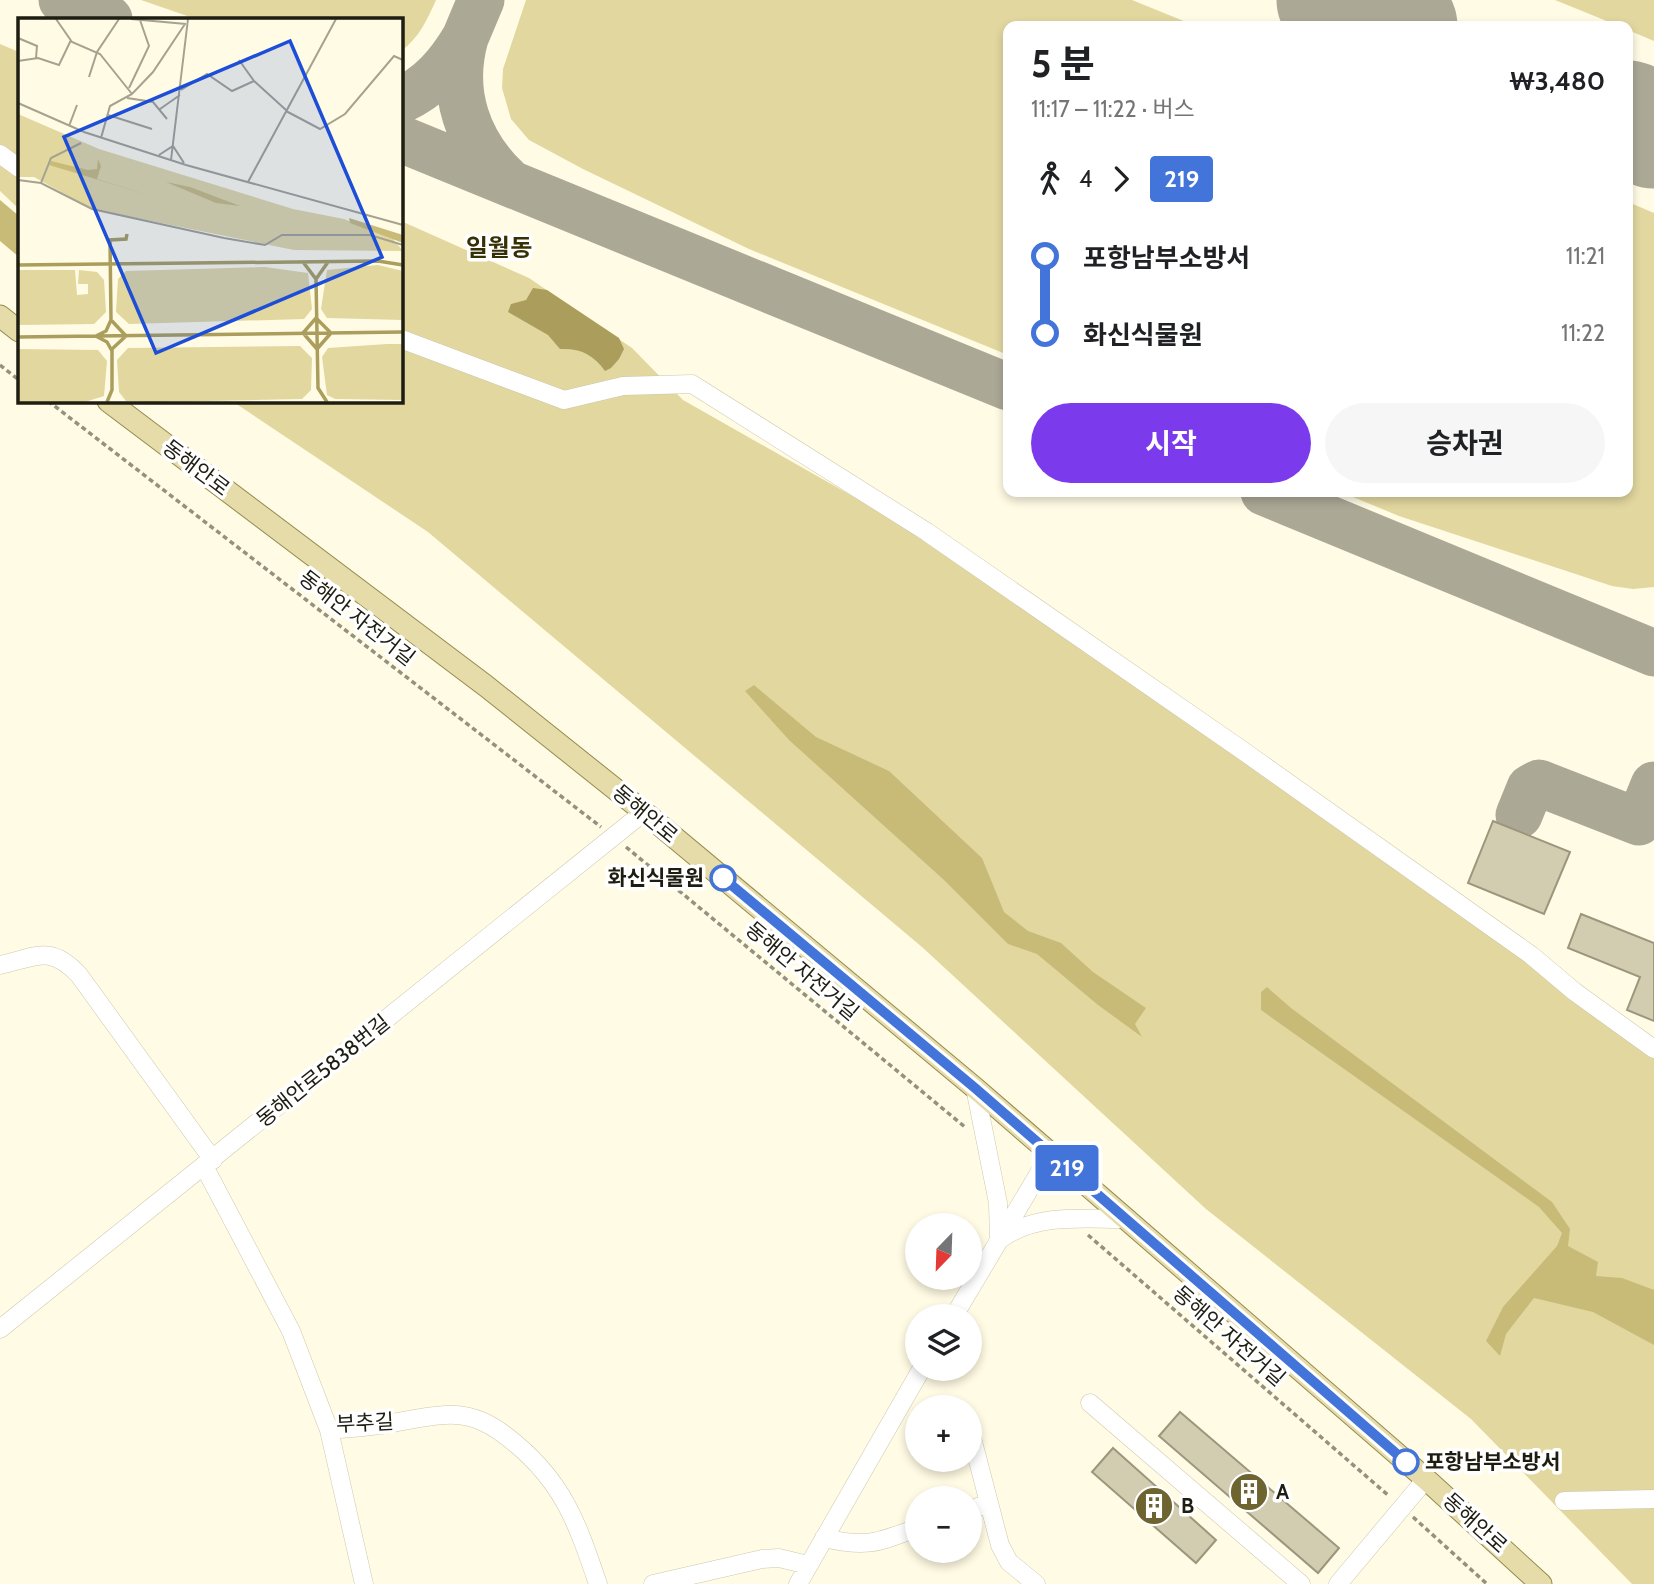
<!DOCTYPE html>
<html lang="ko">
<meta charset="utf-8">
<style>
body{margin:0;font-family:Cabin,"Noto Sans KR",sans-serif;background:#f6f6f6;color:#202124;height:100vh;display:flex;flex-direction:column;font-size:26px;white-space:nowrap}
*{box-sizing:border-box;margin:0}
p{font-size:23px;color:#757577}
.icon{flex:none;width:38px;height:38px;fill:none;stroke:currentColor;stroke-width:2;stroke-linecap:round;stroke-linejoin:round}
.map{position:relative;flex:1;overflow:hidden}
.details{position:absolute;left:1003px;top:21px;width:630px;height:476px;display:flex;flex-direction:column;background:#fff;border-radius:14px;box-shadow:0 4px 10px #0003}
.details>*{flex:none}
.badge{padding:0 14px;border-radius:5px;font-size:24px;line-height:46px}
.needle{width:46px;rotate:203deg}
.tools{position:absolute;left:905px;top:1213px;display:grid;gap:14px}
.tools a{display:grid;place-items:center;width:77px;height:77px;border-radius:50%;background:#fff;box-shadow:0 4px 10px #0003;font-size:35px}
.map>.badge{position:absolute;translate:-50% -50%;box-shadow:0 0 0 4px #fff}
.legs{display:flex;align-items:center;gap:10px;height:77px;padding:0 28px;font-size:23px}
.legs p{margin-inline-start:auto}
.summary{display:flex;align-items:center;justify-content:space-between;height:119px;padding:0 28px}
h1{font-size:38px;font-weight:700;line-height:52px}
.button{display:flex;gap:14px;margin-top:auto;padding:14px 28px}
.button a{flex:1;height:80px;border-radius:42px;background:#7c3aed;color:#fff;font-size:28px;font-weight:700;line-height:80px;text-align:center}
.button a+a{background:#f6f6f6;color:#202124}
ul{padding:0 28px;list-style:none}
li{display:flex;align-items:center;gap:24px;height:77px;font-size:26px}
li i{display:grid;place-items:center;width:10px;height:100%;margin:0 9px;background:currentColor}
li i::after{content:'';width:18px;height:18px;margin:-9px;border:5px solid;border-radius:50%;background:#fff}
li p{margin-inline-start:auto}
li:first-child i{background:linear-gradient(#0000 50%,currentColor 0)}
li:last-child i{background:linear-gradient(currentColor 50%,#0000 0)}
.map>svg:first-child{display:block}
.green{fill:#e2d79f}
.forest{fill:#c8bb78}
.water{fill:#ab9e5c}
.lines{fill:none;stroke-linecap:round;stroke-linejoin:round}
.taxiway{stroke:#aca896;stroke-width:47}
.runway{stroke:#aca896;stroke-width:117}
.building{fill:#d2cdb1;stroke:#9b967c;stroke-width:2}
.minor-casing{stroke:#cdc8ac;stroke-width:19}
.major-casing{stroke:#958a4f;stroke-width:23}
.path{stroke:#93917f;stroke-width:3.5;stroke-dasharray:5 3.5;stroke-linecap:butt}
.minor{stroke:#fff;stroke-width:18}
.major{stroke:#e6dca9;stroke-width:21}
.line-1-casing{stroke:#fff;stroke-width:16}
.line-1{stroke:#4374d9;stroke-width:10}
.stop-1-dot{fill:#fff;stroke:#4374d9;stroke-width:3.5}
.labels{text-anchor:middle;stroke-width:7;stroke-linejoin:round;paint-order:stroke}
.street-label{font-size:21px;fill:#1e1d12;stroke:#fff}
.stop-label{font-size:21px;font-weight:bold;fill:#1e1d12;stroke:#fff;text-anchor:end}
.poi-label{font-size:21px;font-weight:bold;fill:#1e1d12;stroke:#fff;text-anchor:start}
.quarter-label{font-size:24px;font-weight:bold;fill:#383005;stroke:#fff}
.inset-river{fill:none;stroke:#ab9e5c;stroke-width:3.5}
.inset-road{fill:none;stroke:#a5a290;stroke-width:2}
.view{fill:#1d4ed8;fill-opacity:0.15;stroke:#1d4ed8;stroke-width:3.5}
.inset-edge{fill:none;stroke:#1e1d12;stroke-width:3.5}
</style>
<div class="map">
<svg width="1654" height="1584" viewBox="0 0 1654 1584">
<rect width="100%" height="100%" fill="#fffbe4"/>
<path class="green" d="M141,0H436C427,20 419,38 401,51V19H196Z
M526,0H1132L1196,26H1008V355L749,249L583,169L529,140L511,119L502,88L503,69Z
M1555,0H1654V41L1628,30V26H1619Z
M0,44L19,52V209L0,191Z
M1628,202L1654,213V587L1633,589L1612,586L1399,516L1341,492H1628Z
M401,221L529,278L632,348L683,400L884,514L1373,848L1654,1053V1584H1632L1471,1419L1206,1209L922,947L428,532L232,401H401Z"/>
<path class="forest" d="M0,200L19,216V257L0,241Z
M754,685L816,737L889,771L982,858L1004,912L1028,931L1061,943L1093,972L1146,1008L1135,1024L1142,1037L1098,1005L1037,954L1008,944L944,880L789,740L745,691Z
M1267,987L1291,1008L1552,1202L1570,1229L1568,1246L1598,1262L1596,1276L1622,1278L1654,1290V1345L1593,1312L1534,1298L1506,1334L1500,1356L1486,1341L1503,1307L1557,1246L1562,1233L1539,1207L1261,1010V992Z"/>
<path class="water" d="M533,288L547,290L619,338L624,349L619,359L611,368L605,371C593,354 580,348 560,349L548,335L508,312L511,304L526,300Z"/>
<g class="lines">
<path class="taxiway" d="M62,0L109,19
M465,38L481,0
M401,100C430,87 449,65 465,38C450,92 467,143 508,181
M401,139L1008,387
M1264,492L1654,653
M1519,815L1530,788L1539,783L1639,822L1654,785"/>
<path class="runway" d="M1335,0L1399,26
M1628,119L1654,130"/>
</g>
<path class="building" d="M1493,821L1570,852L1544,914L1468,883Z
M1581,914L1654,943V1021L1627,1010L1640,977L1568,948Z
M1180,1412L1339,1548L1318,1573L1159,1436Z
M1113,1448L1216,1540L1196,1563L1092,1472Z"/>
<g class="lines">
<g class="minor-casing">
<path id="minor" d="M0,154L19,168
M401,339L564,400L623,386L692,384L927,532L1239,748L1531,955L1575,992L1654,1049
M0,965C37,957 50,944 79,975L213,1160
M975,1088L998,1203L999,1240
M204,1166L291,1331L329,1430C348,1428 368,1427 387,1424C406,1421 425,1416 445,1415C474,1413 495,1426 516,1444C565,1485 578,1526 598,1584
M1002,1238C1038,1213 1084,1219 1126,1219
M954,1316L1051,1153
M0,1329L644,812
M1090,1403L1301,1584
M970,1423L972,1438L1000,1545L1009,1562L1036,1584
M329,1430L364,1584
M1564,1501L1654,1499
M970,1510L989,1503
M824,1538C867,1548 876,1543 917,1528
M653,1584L762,1559L779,1558L808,1565
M798,1584L922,1368
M1338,1584L1426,1479"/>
</g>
<g class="major-casing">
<path id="major" d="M0,316L19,331
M108,401L486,686L644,812L975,1088L1426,1479L1541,1584"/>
</g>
<path class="path" d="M0,365L19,380
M48,401L601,827
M626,847L965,1127
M1088,1235L1389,1496
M1413,1517L1487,1584"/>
<use href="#minor" class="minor"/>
<use href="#major" class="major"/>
</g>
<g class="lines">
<g class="line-1-casing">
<path id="line-1" d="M723,878L975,1088L1406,1462"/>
</g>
<use href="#line-1" class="line-1"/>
</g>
<defs>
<g id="building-disc" transform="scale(2.0125)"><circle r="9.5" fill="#6d6430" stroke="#fff"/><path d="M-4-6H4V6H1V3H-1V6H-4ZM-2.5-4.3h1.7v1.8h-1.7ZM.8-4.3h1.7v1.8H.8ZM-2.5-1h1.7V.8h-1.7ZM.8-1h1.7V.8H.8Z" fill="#fff"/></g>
</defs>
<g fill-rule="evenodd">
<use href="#building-disc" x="1249" y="1492"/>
<use href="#building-disc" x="1154" y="1506"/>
</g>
<g class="stop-1-dot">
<circle cx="723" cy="878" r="12"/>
<circle cx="1406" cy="1462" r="12"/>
</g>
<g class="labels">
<g class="street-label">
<text transform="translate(196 468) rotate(37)" y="7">동해안로</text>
<text transform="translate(357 618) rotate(38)" y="7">동해안 자전거길</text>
<text transform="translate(645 814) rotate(40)" y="7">동해안로</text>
<text transform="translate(802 971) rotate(40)" y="7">동해안 자전거길</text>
<text transform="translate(323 1071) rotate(-39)" y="7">동해안로5838번길</text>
<text transform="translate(1229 1336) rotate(41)" y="7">동해안 자전거길</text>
<text transform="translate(365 1423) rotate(-3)" y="7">부추길</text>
<text transform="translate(1475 1523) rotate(42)" y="7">동해안로</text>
</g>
<g class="stop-label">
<text x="704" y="885">화신식물원</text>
<text x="1425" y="1469" text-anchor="start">포항남부소방서</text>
</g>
<g class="poi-label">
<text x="1276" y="1499">A</text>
<text x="1181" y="1513">B</text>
</g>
<g class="quarter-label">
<text x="499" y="256">일월동</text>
</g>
</g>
<g transform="translate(18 18)">
<rect width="385" height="385" fill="#fffbe4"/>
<path d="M0,96L81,131L275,191L326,201L375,221L385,233L276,232L74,191L16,159H0ZM360,247L385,253V302L309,300L303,291L309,252ZM247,249L290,255L294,291L286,301L111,306L98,294L100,261L108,253ZM0,252H57L59,277L70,276V266H60L61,252L79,254L86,262L88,294L76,306L0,307ZM369,326H385V382L317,381L309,377L304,339L310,330ZM282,328L294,340L293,372L284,381L134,384L108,383L101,374L99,342L110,330ZM0,331L80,332L89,343L86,378L67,384H0Z" fill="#e2d79f"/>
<path d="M80,141L83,148L79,161L134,178L31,147L33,143L70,152L79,151ZM148,164L172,169L222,188L198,185ZM331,200L385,217V225L332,205Z" fill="#c8bb78"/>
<path class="inset-river" d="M285,244L298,261L310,244M0,247L360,243L385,247M298,261L300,370L309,384M298,300L313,315L299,331L285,315ZM0,319L385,314M94,333L89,324L78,318L88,313L93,302L92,222L108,221L109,216M89,384L94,372V331L108,318L94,303"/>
<path class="inset-road" d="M38,1L54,24L82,36L114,76M113,1L168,6M0,20L19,28L18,40M221,42L236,63M0,43L20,40L41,47L53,22M71,59L79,34L101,1M111,70L131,28L122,2M163,72L189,56L214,73L236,63L268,92M109,80L135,84L149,101M0,85L66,114L168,147L385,207M142,91L162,77M268,93L302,111L327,96L376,38L385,42M90,97L134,111M51,108L59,87M83,120L92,88L114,76L135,54L167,6M141,137L155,128L166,145M153,142L170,1M0,162L23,165L74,191L206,220L247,227L264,217H352L385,227M230,164L318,1M23,165L33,140L63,125"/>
<path class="view" d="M272,23L364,239L138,335L46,119Z"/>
<rect width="385" height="385" class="inset-edge"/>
</g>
</svg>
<div class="tools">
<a><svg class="needle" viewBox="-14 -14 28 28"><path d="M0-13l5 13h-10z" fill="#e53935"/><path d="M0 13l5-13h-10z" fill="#757577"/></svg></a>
<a><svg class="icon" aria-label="layers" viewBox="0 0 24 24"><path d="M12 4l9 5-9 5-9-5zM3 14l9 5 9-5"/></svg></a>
<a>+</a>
<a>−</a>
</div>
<b class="badge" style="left:1067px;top:1168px;background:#4374d9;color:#fff">219</b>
<section class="details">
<div class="summary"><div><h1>5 분</h1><p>11:17 – 11:22 · 버스</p></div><b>₩3,480</b></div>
<div class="legs"><svg class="icon" aria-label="walk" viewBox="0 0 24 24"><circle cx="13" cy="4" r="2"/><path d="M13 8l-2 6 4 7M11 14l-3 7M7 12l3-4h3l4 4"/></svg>4<svg class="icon" aria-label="forward" viewBox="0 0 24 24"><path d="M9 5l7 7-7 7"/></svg><b class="badge" style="background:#4374d9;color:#fff">219</b></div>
<ul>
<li><i style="color:#4374d9"></i><b>포항남부소방서</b><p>11:21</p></li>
<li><i style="color:#4374d9"></i><b>화신식물원</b><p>11:22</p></li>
</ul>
<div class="button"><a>시작</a><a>승차권</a></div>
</section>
</div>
